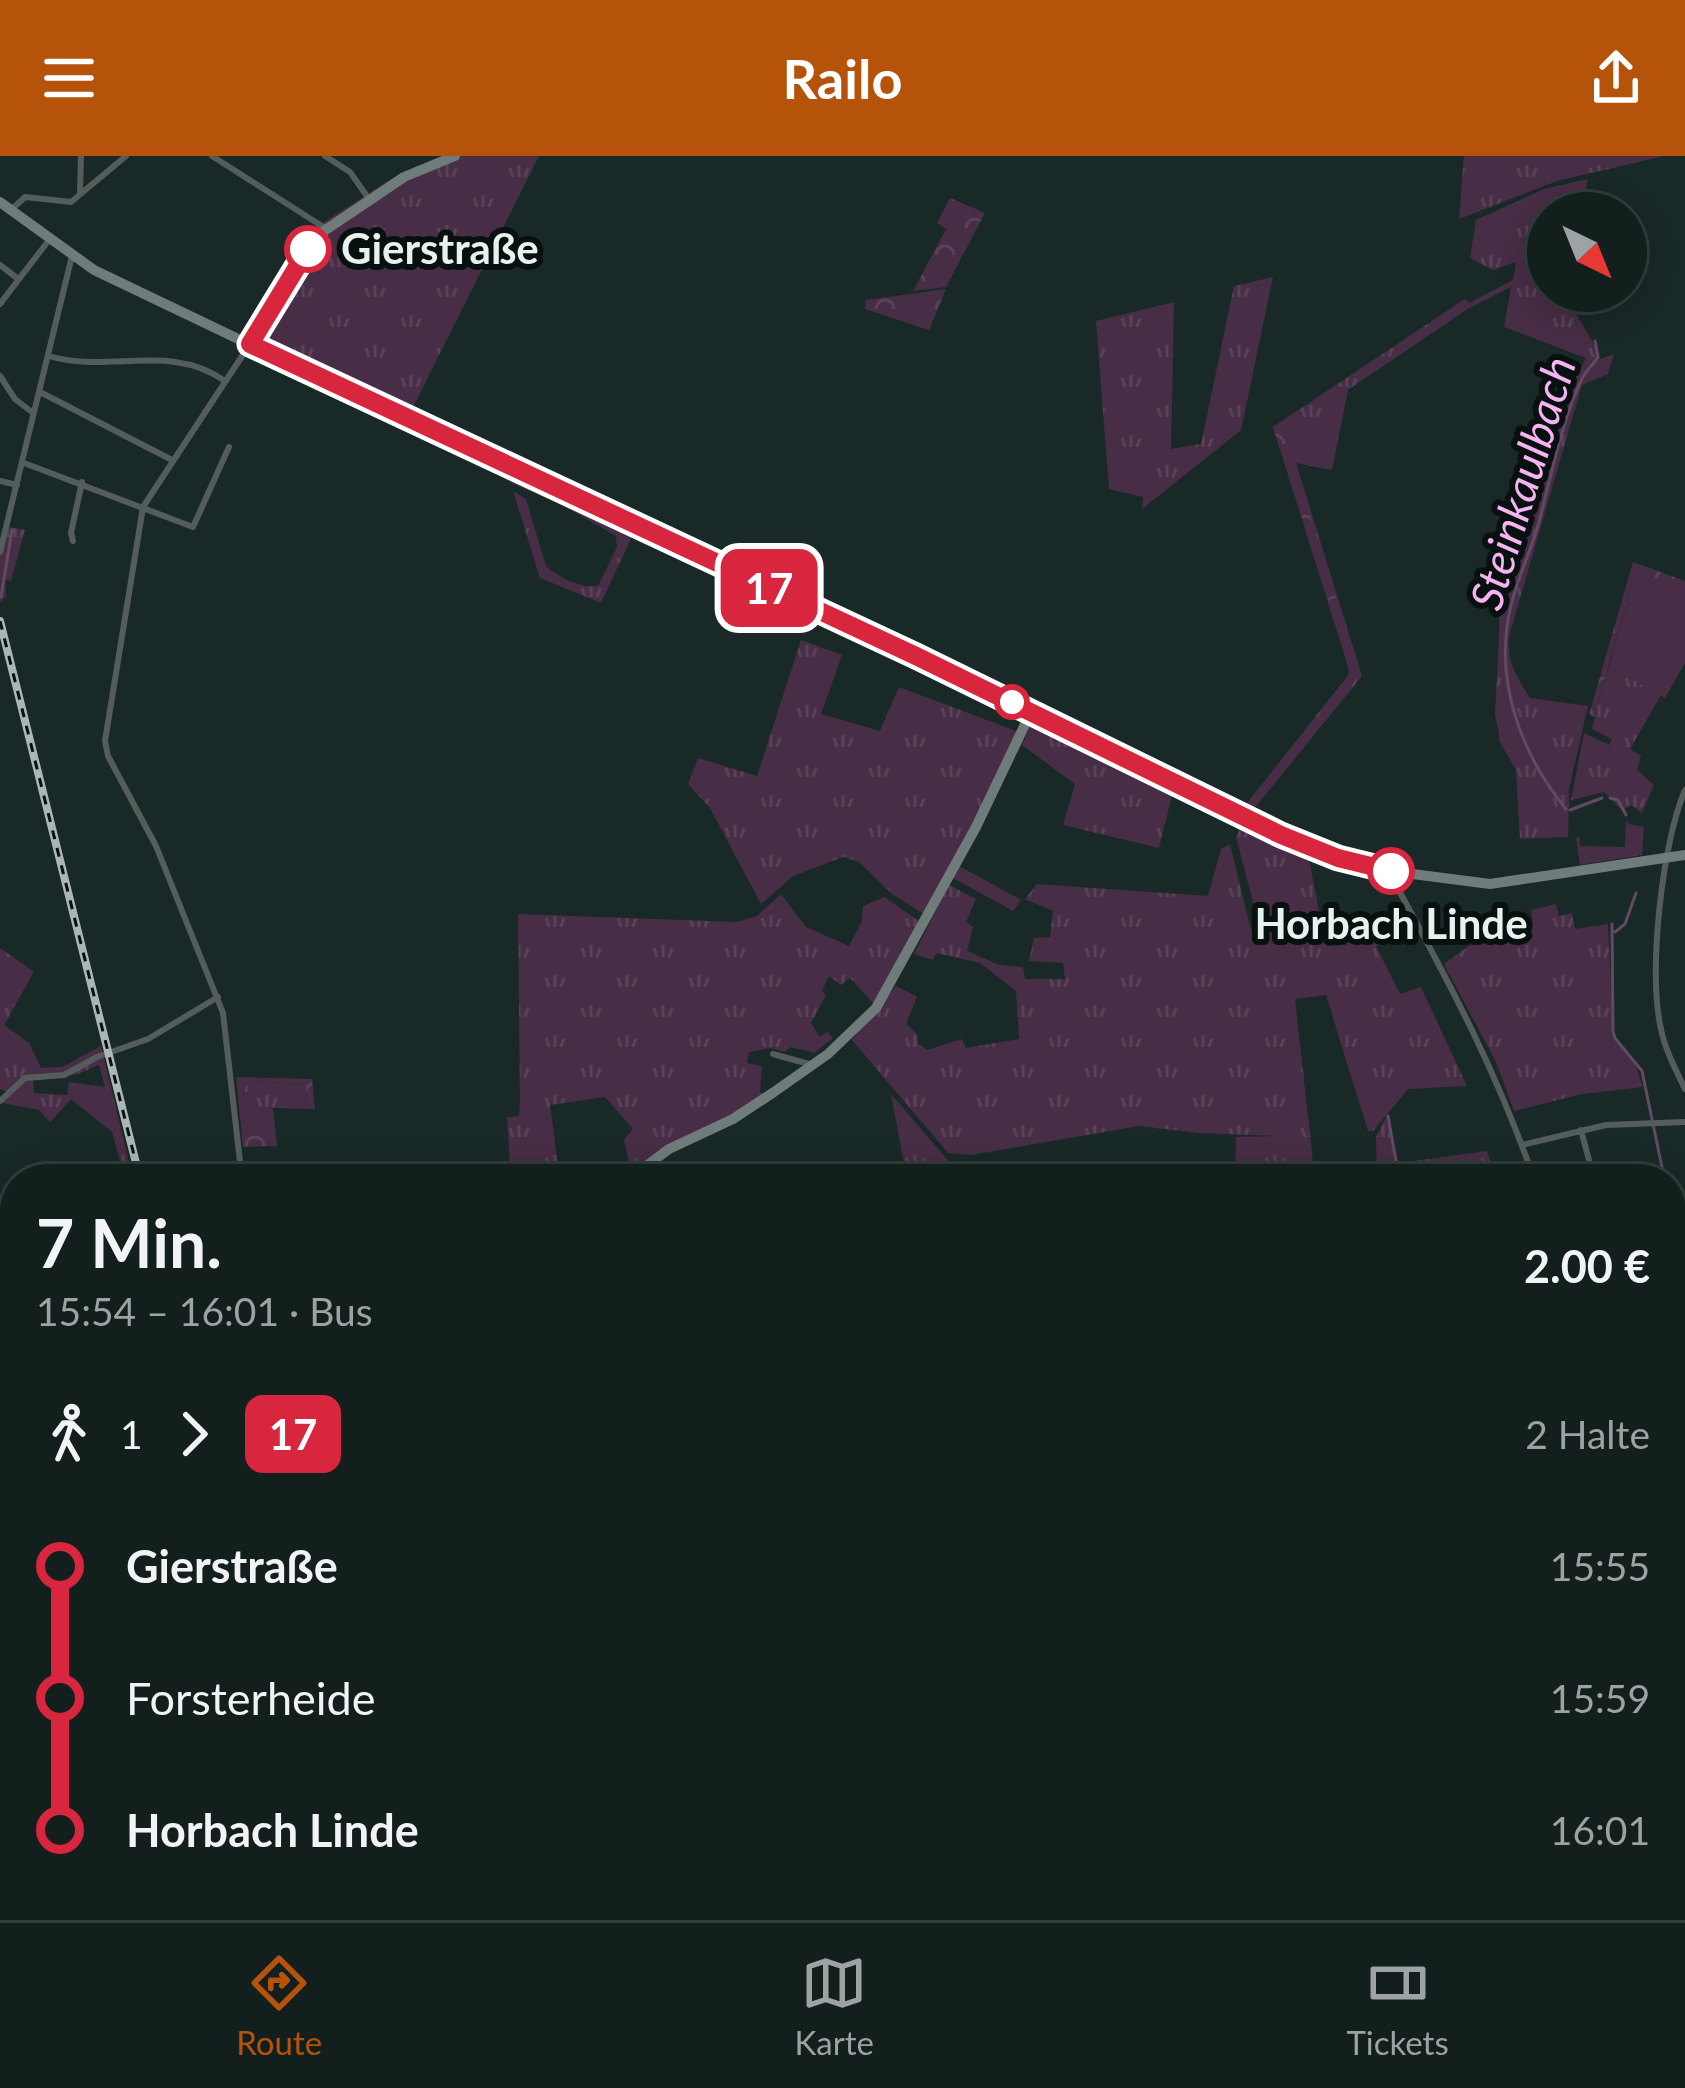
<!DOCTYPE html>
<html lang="de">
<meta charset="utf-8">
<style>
body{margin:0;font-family:Lato,sans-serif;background:#202c2a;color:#f1f3f6;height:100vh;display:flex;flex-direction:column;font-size:45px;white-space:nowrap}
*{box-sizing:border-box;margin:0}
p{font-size:39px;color:#9da2a4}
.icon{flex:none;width:66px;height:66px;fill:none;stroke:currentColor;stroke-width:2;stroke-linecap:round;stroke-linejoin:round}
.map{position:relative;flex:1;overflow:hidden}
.details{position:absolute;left:0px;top:1008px;width:1686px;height:756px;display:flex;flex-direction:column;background:#131f1d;border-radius:48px 48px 0 0;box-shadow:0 6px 30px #0003,0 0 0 3px #323d3b}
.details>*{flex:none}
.badge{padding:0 24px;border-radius:18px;font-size:42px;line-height:78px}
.needle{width:78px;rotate:137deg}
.tools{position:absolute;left:1527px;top:36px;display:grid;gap:24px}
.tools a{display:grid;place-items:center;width:120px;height:120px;border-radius:50%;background:#131f1d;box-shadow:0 6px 30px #0003,0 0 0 3px #323d3b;font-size:60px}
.map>.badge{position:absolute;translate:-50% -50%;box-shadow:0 0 0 6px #fff}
.legs{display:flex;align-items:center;gap:18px;height:132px;padding:0 36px;font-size:39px}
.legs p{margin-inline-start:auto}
.headline{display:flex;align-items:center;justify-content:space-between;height:204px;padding:0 36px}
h1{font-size:66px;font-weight:700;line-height:90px}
ul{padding:0 36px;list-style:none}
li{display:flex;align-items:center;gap:42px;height:132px;font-size:45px}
li i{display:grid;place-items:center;width:18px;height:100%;margin:0 15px;background:currentColor}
li i::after{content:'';width:30px;height:30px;margin:-15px;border:9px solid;border-radius:50%;background:#131f1d}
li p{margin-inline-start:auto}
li:first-child i{background:linear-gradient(#0000 50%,currentColor 0)}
li:last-child i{background:linear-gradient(currentColor 50%,#0000 0)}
header{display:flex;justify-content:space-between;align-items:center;height:156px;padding:0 36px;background:#b45309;color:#fff;font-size:54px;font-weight:700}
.menu{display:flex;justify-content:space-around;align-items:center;height:168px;border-top:3px solid #323d3b;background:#131f1d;font-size:33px;color:#9da2a4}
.menu a{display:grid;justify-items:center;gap:6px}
.menu .on{color:#b45309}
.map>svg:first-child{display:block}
.grass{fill:url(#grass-tufts);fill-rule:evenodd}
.forest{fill:url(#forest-crowns)}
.park{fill:url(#park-dots)}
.pitch{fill:#472d45}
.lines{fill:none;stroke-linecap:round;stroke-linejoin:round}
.stream{stroke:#614a63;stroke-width:3}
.street{stroke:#555d5c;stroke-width:6}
.secondary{stroke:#707c7b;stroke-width:10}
.primary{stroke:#849492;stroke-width:14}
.rail-casing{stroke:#abb7b5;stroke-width:8}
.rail{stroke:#091010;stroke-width:3;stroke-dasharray:9;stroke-linecap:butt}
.line-1-casing{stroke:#fff;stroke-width:27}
.line-1{stroke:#d7263d;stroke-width:18}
.stop-1-dot{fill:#fff;stroke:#d7263d;stroke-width:6}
.labels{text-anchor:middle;stroke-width:12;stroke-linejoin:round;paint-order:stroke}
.stop-label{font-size:42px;font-weight:bold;fill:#e7f1f0;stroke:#091010;text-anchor:start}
.water-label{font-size:45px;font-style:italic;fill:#f6b3f1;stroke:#091010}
</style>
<header><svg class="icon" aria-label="menu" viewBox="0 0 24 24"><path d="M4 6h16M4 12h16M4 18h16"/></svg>Railo<svg class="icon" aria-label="share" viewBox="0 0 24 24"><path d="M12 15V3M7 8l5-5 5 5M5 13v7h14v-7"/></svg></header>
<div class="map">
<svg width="1685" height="1764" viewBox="0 0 1685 1764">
<defs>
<pattern id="grass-tufts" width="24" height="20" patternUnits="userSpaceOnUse" patternTransform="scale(3)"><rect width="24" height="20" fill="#472d45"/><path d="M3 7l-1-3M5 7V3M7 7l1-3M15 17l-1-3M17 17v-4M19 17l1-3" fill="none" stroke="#594257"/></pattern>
<pattern id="forest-crowns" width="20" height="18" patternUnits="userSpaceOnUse" patternTransform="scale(3)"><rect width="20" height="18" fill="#472d45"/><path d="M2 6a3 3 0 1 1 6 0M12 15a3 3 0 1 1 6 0" fill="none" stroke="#594257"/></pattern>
<pattern id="park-dots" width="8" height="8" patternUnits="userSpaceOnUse" patternTransform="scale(3)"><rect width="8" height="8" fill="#472d45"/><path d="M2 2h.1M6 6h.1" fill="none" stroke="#594257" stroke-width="1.8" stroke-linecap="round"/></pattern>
</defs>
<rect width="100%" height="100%" fill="#192927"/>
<path class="grass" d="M444,0H539L404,269L244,189L318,70L388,25Z
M1464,0H1664L1557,25L1459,63Z
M1588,23L1581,57H1548V135H1569C1574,164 1591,176 1600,203L1614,198L1608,218L1582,229L1509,480C1507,506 1516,520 1530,542L1588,550L1569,633L1568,681L1520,683L1516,614L1501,588L1495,559L1504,379L1516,382L1566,240L1586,202L1504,171L1511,131L1469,152L1348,234L1332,314L1296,307L1362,520L1248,660L1240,656L1350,517L1273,271L1465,143L1469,147L1513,124L1516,106L1493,114L1470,102L1476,64L1544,33Z
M1273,121L1241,274L1142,353L1143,341L1109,333L1096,165L1174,146L1171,293L1201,288L1234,130Z
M510,318L634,376L601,447L540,422L513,335L526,343L546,410C557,421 583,433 598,430L617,391L616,380L560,348L511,327Z
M9,371L25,374L11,425L5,424L6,441L0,446V400Z
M801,484L842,499L821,558L880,575L899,531L1019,576L927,760L892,738L859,706L843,701L793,720L761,748L710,652L688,628L698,602L757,620Z
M1609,510L1661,539L1630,593L1641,600L1637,614L1654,629L1642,657L1631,649L1622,654L1604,636L1571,644L1584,577L1609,589L1612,583L1592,573L1595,561L1589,558L1591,552L1596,554Z
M1040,568L1173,635L1159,692L1063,669L1075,628L1022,589L1030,571Z
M1626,664L1629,668L1644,671L1642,699L1580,709L1576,682L1580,680V690L1625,691Z
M1242,669L1308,698L1326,790L1347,789L1345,769L1378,770L1383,789L1376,790L1400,838L1421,831L1467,930L1408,933L1373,975H1368L1326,839L1295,843L1315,1023H1235L1236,981L1280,980L1199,977L1139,970L971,999L948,997L852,884L896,830L917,841L906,868L917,878L918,888L927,894L962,883L966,892L1019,883L1016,835L980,807L936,797L933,804L914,798L949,729L976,743L966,766L973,771L967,795L999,809L1023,811L1025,823H1065L1063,807L1029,805L1034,782L1050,781L1053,755L1025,743L1037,728L1208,740L1221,693L1230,688L1251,774L1260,772L1236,681Z
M959,710L1021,744L1013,755L953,722Z
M781,738L806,771L849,790L862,765L863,750L884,741L923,768L875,849L850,822L841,829L829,820L822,835L826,839L811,867L820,881L827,876L833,882L814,897L791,891L784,896L770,892L749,896L747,907L762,910L760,936L764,940L632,1018L624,984L633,973L605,941L550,949L560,1023H511L507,961L519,960L520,944L518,758L737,766L757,760Z
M1556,748L1559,760L1572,757L1575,773L1608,768L1613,877L1636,910L1643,931L1582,938L1514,955L1496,906L1444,808L1495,771L1510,768L1512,773L1533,769L1531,754Z
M0,792L34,816L4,869L29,887L41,912L62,911L101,890L133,1023H125L112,976L71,943L50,966L39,954L2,947L12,937L0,933ZM99,909L105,931L69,926L67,939L34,937L33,922L75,919Z
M246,925L306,928L307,953L249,951Z
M891,938L964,1023H907Z
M1386,961L1399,1007L1487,995L1496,1023H1377L1376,981Z
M806,1749H980L1009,1764H824Z
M1001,1749H1106L1136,1764H1032Z
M1168,1749H1289L1284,1753L1287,1756L1301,1749H1355V1756L1499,1749L1483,1764H1162Z
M1511,1749H1594L1588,1764H1495Z"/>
<path class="forest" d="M950,42L985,57L946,131L913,135L946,73L937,67Z
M946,133L929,174L865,153L866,144Z
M1280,267L1360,516L1348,536L1340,531L1349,518L1347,503L1273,271Z
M1633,406L1685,425V447L1638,418L1634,419L1596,554L1591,552Z
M236,921L312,923L315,953H307L306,928L247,925L249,950L273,952L277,990L243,991Z
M1671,1645L1684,1689L1685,1754L1671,1740Z"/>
<path class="park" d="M0,1141L15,1142V1432L0,1436Z"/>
<path class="pitch" d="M1638,418L1685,447V507L1665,542L1609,510L1634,419Z"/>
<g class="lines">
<path class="stream" d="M1,441L12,374
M1610,642L1618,644L1626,659
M1566,653C1521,598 1494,525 1510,454C1516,424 1531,396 1539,366C1550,324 1563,260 1582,223C1586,214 1593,209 1598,201L1595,185
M1570,654L1602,642
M1612,768L1613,875L1615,882L1642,915L1664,1021
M1615,776L1625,768L1636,737
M1388,960L1396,1005
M1398,1011L1401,1023
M1671,1128L1673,1108
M0,1409L15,1411
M1671,1742L1685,1754
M984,1749L1012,1764
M1614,1749L1633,1764
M1270,1764L1298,1749"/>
<path class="street" d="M212,0L325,72
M325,0L350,16L369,43
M80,36L81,0
M12,53L25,41L71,46L126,0
M0,109L17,122
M0,148L49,84
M49,200C108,218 170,186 225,225
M0,220L15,243L33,257
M40,236L172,304
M24,307L193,371L229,291
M0,325L17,329
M73,385L71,377L82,326
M0,396L72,100
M1685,634C1662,688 1648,815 1661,873C1665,894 1676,914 1685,933
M1397,716L1396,729C1450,828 1497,916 1534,1023
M773,898L809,908
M0,945L25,922L64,919L97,901L148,883L218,841
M1581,974L1594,1023
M1522,989L1606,969L1685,966
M242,1023L223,857L156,690L108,600L105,585L143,351L248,191
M1671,1049L1685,1047
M1671,1350L1685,1316
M0,1482L15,1473
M8,1522L15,1511
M1671,1579L1685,1631
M0,1622L15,1594
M380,1749L385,1764
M544,1749L611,1764
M695,1749L713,1764
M1602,1749L1622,1764
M679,1764L687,1749"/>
<path class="secondary" d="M0,46L94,114L468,293L917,499L1319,695L1397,716L1490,728L1685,699
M250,188L318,79L404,21L455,0
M629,1023L669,993L733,963L774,936L828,898L876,852L976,671L1031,556
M1671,1231L1684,1193
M259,1764L266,1749
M1486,1764L1502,1749"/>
<path class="primary" d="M0,1650L15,1660
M144,1749L165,1764"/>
<g class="rail-casing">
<path id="rail" d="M0,465L140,1023
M404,1749L411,1764"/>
</g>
<use href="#rail" class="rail"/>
</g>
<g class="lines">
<g class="line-1-casing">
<path id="line-1" d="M308,93L250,188L916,500L1281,679L1338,702L1391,715"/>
</g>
<use href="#line-1" class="line-1"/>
</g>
<g class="stop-1-dot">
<circle cx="308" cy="93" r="21"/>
<circle cx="1012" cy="546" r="15"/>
<circle cx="1391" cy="715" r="21"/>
</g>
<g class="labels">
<g class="stop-label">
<text x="341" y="108">Gierstraße</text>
<text x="1391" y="783" text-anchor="middle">Horbach Linde</text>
</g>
<g class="water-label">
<text transform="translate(1523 327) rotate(-73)" y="16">Steinkaulbach</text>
</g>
</g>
</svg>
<div class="tools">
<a><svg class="needle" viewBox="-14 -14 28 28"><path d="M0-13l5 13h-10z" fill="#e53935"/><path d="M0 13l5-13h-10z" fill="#9da2a4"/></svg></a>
</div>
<b class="badge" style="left:769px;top:432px;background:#d7263d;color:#fff">17</b>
<section class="details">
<div class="headline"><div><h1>7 Min.</h1><p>15:54 – 16:01 · Bus</p></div><b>2.00 €</b></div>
<div class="legs"><svg class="icon" aria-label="walk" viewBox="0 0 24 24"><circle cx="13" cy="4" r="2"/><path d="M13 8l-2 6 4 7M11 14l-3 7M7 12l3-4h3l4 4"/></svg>1<svg class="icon" aria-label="forward" viewBox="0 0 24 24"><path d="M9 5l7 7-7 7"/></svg><b class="badge" style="background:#d7263d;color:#fff">17</b><p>2 Halte</p></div>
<ul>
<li><i style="color:#d7263d"></i><b>Gierstraße</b><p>15:55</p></li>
<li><i style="color:#d7263d"></i><span>Forsterheide</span><p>15:59</p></li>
<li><i style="color:#d7263d"></i><b>Horbach Linde</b><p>16:01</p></li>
</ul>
</section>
</div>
<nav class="menu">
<a class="on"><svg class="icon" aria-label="directions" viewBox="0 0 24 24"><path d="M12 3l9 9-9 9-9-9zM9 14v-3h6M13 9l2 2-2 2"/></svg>Route</a>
<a><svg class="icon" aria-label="map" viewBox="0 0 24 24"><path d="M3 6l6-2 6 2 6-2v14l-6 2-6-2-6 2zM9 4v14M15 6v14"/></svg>Karte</a>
<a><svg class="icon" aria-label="tickets" viewBox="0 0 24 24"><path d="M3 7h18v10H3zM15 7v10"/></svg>Tickets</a>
</nav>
